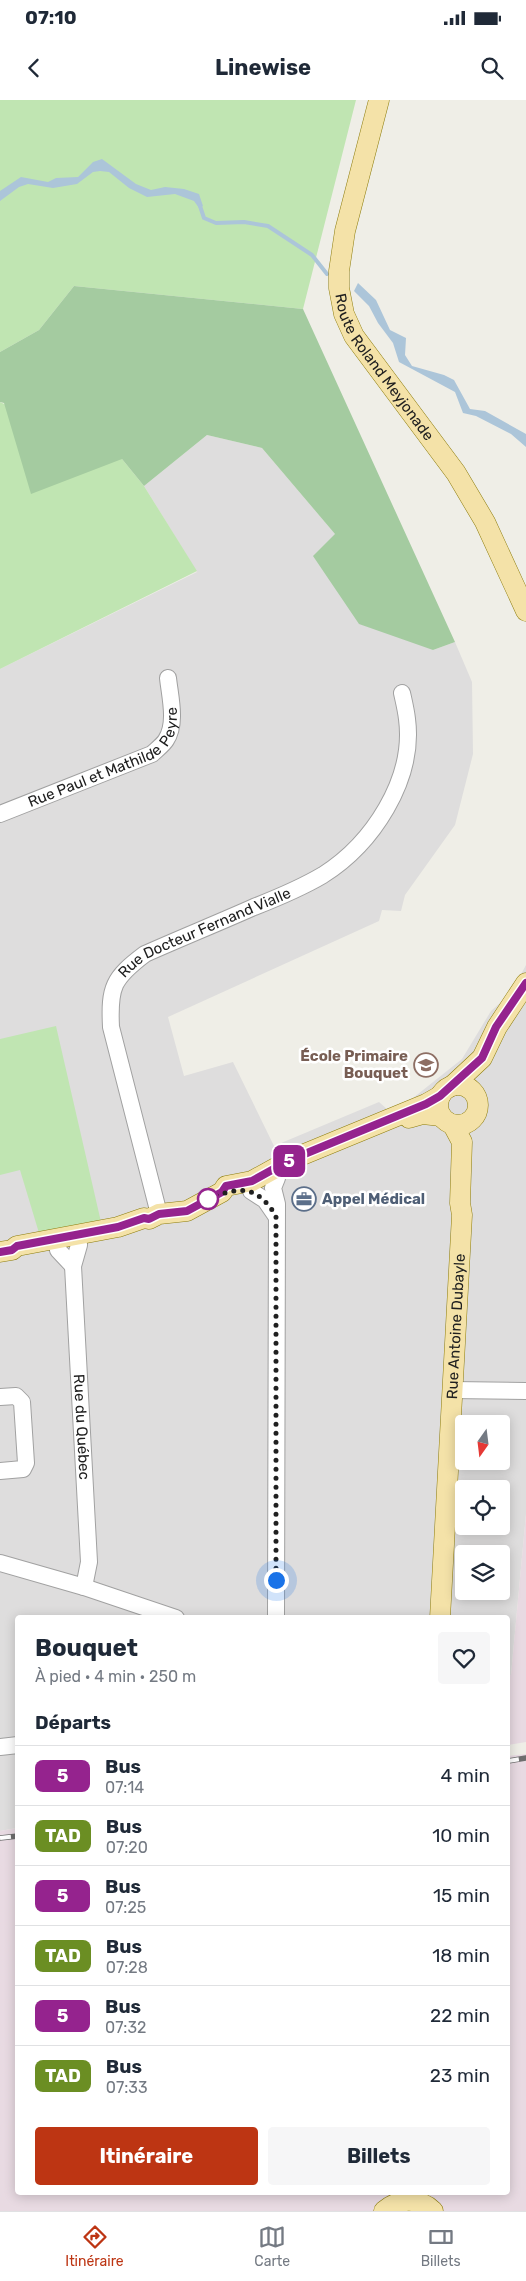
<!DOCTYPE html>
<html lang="fr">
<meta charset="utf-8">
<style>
body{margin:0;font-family:Rubik,sans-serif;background:#f6f6f7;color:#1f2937;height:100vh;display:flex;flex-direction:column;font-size:19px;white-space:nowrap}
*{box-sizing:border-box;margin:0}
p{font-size:16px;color:#747a83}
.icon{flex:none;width:28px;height:28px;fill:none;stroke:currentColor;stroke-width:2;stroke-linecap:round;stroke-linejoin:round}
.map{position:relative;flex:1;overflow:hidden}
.drawer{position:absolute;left:15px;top:1515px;width:495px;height:580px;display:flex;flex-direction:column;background:#fff;border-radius:5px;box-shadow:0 2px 12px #0003}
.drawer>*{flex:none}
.badge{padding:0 10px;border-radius:8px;font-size:18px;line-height:32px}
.needle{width:32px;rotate:194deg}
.fabs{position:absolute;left:455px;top:1315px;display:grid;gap:10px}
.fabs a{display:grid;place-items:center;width:55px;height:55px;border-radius:5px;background:#fff;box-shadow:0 2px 12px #0003;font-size:25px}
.you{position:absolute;width:25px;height:25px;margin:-12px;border:4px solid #fff;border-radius:50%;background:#1a73e8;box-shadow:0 0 0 8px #1a73e833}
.map>.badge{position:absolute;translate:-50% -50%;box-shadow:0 0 0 2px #fff}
h2{padding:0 20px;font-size:19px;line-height:45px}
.round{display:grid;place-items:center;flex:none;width:52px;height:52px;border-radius:5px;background:#f6f6f7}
.headline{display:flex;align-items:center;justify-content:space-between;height:85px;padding:0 20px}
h1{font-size:24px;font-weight:700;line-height:38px}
.primary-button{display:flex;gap:10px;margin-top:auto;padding:10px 20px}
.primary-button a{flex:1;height:58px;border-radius:5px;background:#bd3513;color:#fff;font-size:20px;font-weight:700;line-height:58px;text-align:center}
.primary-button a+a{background:#f6f6f7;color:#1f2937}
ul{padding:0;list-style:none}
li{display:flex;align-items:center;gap:15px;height:60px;padding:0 20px;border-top:1px solid #e0e1e3}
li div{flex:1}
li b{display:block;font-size:19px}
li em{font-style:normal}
li .badge{min-width:55px;font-weight:700;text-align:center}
.status{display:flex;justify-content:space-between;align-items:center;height:35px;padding:0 25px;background:#fff;direction:ltr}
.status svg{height:14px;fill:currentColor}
header{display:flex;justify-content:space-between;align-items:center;height:65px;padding:0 20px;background:#fff;font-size:22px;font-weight:700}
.tab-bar{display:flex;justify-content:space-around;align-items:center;height:70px;border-top:1px solid #e0e1e3;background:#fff;font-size:14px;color:#747a83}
.tab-bar a{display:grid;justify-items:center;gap:2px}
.tab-bar .current{color:#bd3513}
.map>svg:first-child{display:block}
.residential{fill:#dedddd;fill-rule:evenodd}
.industrial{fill:#e8dae2}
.grass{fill:#c0e5b2}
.forest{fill:#a4cba0}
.water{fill:#acc5d9}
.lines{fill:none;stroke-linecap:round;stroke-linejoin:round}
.stream{stroke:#acc5d9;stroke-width:4}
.minor-casing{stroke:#a1a1a1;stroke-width:18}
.major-casing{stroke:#8d7d0e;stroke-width:21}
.minor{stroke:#fff;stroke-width:16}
.major{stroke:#f4e2a8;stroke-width:20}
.rail-casing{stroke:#6e6e6e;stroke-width:5.5}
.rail{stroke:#fff;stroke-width:4;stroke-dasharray:11;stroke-linecap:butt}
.line-casing{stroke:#fff;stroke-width:11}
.line{stroke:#95238e;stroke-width:8}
.walk{stroke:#202020;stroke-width:5;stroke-dasharray:0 9}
.stop-dot{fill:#fff;stroke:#95238e;stroke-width:2.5}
.labels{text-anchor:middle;stroke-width:5;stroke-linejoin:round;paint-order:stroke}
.street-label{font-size:15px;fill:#202020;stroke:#fff}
.education-label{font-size:15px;font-weight:bold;fill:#785e54;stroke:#fff;text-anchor:end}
.service-label{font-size:15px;font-weight:bold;fill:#4e5e75;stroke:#fff;text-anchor:start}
</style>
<div class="status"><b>07:10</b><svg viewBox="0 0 49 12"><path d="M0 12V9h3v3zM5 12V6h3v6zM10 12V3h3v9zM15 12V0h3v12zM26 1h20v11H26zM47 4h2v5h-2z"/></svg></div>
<header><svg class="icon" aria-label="back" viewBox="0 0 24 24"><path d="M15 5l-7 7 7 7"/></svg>Linewise<svg class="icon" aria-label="search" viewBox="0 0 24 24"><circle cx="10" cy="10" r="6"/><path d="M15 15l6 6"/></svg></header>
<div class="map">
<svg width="526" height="2111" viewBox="0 0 526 2111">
<rect width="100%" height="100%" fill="#efeee7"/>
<path class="residential" d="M207,335L262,348L336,435L314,456L433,550L455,542L472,582L473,654L455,725L405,795L401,811L382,810L379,821L168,917L184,976L233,962L274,1046L379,1002L388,1010L413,998L462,959L491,911L511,893L526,865V1414L511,1575H508V1518H18L17,1728L0,1731V569L197,472L144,386ZM464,1324H501V1361H464ZM464,1389H501V1426H464ZM464,1454H501V1491H464Z"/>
<path class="industrial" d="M526,1414V1642L508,1645V1575H511Z
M526,1654V2111H0V1731L17,1728L18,2092H508V1656Z"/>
<path class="grass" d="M0,0H356L303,209L74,186L39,230L0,252Z
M0,302L122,359L144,386L197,471L0,569Z
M56,926L101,1122L39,1133L20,1070L0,1075V939Z"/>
<path class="forest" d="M74,186L303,209L455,542L433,550L359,524L313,456L335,434L262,348L207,335L144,386L122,359L31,394L4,303L0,302V252L39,230Z"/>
<path class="water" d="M102,59L136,84L151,90L165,87L184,89L199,94L203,106L199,108L194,101L175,94L147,97L129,88L109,72L100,71L93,72L77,84L53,88L28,84L19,87L0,101V91L21,77L48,82L56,78L78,77L93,62Z
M358,183L376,200L390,230L406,238L405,255L412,266L444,275L454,280L470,309L485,311L526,334V347L511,334L476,316L463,313L455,292L399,262L393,243L378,223L369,206L354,191Z"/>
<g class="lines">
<path class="stream" d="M199,103L204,118L216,123L244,122L268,126L312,155L327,174"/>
<g class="minor-casing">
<g id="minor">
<path id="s1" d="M0,714L152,654C156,650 163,645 166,640C177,623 170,597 168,578"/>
<path d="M251,1091L265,1100L276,1116"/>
<path id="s2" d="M159,1114L111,927C109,887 113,878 145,854C181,838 218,823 254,807C277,798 301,788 323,775C372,744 415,680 407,619C406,610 404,602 402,593"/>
<path id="s3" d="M78,1134L79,1145L73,1166L89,1462L84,1487"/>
<path d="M56,1138L58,1150L73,1166"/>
<path d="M452,1290L526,1291"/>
<path d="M0,1297L16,1296L22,1302L26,1363L23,1369L0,1371"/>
<path d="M0,1463L84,1487L176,1518"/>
<path d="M276,1518L277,1104L273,1088L277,1078"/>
<path d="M0,1647L18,1645"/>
</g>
</g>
<g class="major-casing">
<g id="major">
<path id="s4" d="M379,0L345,131L339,171V188L344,214L354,236L456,373L485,422L526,511"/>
<circle cx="458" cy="1005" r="20"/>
<path d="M452,986L482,958L497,927L526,883"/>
<path d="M409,1018L423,1014L441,1016"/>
<path d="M0,1152L12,1150L17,1146L118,1127L144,1118L149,1119L159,1114L187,1111L222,1092L226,1086L252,1081L290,1060L426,1004L440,996"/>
<path id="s5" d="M440,1518L462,1115L460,1103L462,1042L453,1025"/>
<path d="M384,2111C399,2098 418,2097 433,2111"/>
</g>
</g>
<use href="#minor" class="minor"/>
<use href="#major" class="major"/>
<g class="rail-casing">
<path id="rail" d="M508,1661L526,1658
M0,1738L18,1736"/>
</g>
<use href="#rail" class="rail"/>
</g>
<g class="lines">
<g class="line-casing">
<path id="line" d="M0,1152L12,1150L17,1146L118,1127L144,1118L149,1119L159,1114L187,1111L222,1092L226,1086L252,1081L290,1060L426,1004L440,996L482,958L496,927L526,883"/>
</g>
<use href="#line" class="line"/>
<path class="walk" d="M208,1099C236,1088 255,1082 276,1116V1480"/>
</g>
<defs>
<g id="school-ring" transform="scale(1.25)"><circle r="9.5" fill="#fff" stroke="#8d6e63" stroke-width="1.5"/><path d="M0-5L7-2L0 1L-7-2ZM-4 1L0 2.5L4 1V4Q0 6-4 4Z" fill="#8d6e63"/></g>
<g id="office-ring" transform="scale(1.25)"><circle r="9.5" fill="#fff" stroke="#5c6f8a" stroke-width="1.5"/><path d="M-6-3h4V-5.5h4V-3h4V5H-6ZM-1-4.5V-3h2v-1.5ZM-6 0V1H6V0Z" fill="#5c6f8a"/></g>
</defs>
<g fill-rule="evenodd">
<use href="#school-ring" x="426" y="965"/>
<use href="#office-ring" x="304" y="1099"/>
</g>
<circle class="stop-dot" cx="208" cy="1099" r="10"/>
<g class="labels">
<g class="street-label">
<text dy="5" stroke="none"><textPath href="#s4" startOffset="285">Route Roland Meyjonade</textPath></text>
<text dy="5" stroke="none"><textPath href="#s1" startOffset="124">Rue Paul et Mathilde Peyre</textPath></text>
<text dy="5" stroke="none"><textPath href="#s2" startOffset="342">Rue Docteur Fernand Vialle</textPath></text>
<text dy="5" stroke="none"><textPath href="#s5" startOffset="292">Rue Antoine Dubayle</textPath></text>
<text dy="5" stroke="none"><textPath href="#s3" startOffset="194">Rue du Québec</textPath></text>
</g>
<g class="education-label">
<text x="408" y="961">École Primaire<tspan x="408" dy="17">Bouquet</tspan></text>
</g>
<g class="service-label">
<text x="322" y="1104">Appel Médical</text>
</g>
</g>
</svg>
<div class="fabs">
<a><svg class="needle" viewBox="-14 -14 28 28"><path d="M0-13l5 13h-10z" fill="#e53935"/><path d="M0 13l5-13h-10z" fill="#747a83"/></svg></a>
<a><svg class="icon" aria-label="locate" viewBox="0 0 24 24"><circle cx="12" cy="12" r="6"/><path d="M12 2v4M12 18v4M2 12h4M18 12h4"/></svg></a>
<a><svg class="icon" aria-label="layers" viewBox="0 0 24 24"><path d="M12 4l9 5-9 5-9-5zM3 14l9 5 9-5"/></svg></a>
</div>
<div class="you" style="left:276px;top:1480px"></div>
<b class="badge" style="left:289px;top:1061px;background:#95238e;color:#fff">5</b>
<section class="drawer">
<div class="headline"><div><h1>Bouquet</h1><p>À pied · 4 min · 250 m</p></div><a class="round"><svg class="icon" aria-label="heart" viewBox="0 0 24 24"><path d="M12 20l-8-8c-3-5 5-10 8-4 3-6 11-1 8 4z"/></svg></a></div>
<h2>Départs</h2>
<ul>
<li><span class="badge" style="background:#95238e;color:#fff">5</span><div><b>Bus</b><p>07:14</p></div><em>4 min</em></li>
<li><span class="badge" style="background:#6b8e23;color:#fff">TAD</span><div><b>Bus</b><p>07:20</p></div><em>10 min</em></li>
<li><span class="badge" style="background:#95238e;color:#fff">5</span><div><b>Bus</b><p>07:25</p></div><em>15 min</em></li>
<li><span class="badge" style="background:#6b8e23;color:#fff">TAD</span><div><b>Bus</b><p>07:28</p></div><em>18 min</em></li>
<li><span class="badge" style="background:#95238e;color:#fff">5</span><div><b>Bus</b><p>07:32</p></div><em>22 min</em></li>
<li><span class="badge" style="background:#6b8e23;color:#fff">TAD</span><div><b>Bus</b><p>07:33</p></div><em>23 min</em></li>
</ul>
<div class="primary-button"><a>Itinéraire</a><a>Billets</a></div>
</section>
</div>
<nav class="tab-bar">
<a class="current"><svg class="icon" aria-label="directions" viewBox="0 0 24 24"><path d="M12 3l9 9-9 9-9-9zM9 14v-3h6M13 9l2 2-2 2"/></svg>Itinéraire</a>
<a><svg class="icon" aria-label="map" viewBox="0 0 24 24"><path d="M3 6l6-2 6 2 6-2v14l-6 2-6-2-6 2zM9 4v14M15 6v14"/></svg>Carte</a>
<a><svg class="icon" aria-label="tickets" viewBox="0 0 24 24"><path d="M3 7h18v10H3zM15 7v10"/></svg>Billets</a>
</nav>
